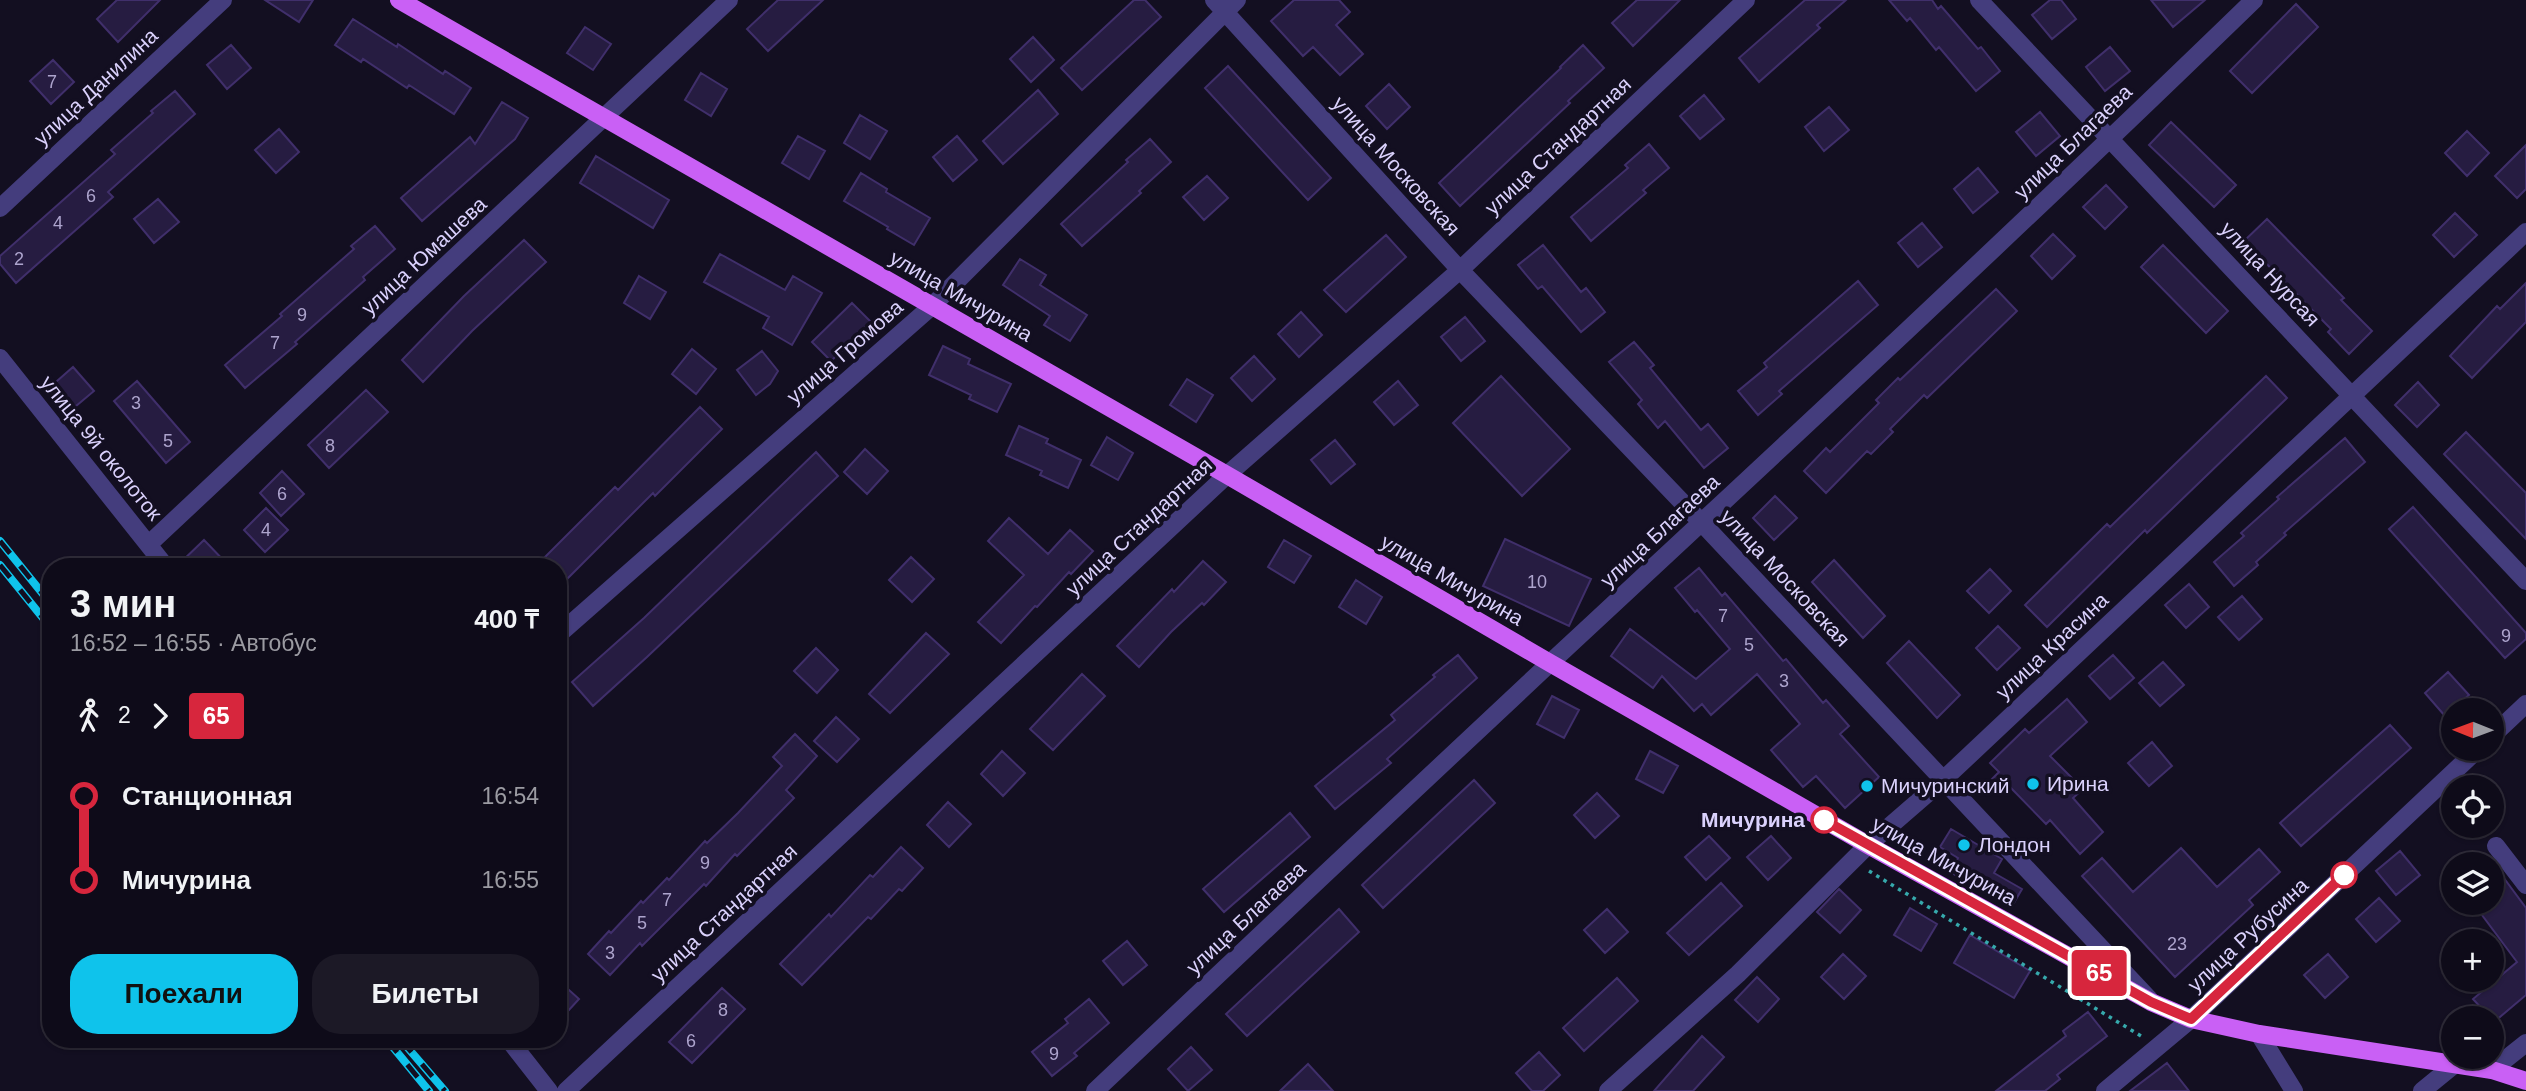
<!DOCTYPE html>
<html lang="ru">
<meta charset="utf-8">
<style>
body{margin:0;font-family:Helvetica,sans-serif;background:#1c1926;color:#f1f3f6;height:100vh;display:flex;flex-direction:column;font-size:26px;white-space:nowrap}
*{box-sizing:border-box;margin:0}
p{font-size:23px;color:#9b9ba2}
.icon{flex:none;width:38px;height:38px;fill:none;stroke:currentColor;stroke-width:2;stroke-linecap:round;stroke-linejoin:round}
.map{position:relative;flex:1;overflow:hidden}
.panel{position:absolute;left:42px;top:558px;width:525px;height:490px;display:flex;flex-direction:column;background:#0e0b19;border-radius:28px;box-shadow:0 2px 5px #0004,0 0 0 2px #2e2b38}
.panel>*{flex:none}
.badge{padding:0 14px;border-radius:5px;font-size:24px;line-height:46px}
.needle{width:46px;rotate:271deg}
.buttons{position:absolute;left:2441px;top:698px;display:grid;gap:14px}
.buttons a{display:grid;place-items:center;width:63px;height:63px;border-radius:50%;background:#0e0b19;box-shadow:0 2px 5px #0004,0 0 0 2px #2e2b38;font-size:35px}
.map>.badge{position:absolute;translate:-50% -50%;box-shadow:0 0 0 4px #fff}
.legs{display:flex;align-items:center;gap:10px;height:77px;padding:0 28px;font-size:23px}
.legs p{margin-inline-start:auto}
.head{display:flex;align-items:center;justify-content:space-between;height:119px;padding:0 28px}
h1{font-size:38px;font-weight:800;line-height:52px}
.cta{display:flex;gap:14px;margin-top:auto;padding:14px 28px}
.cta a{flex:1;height:80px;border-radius:28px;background:#0fc3eb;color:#111;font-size:28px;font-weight:800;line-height:80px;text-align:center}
.cta a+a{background:#1c1926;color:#f1f3f6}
ul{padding:0 28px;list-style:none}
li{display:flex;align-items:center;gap:24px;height:84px;font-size:26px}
li i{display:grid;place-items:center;width:10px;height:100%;margin:0 9px;background:currentColor}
li i::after{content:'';width:18px;height:18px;margin:-9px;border:5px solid;border-radius:50%;background:#0e0b19}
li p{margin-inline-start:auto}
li:first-child i{background:linear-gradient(#0000 50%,currentColor 0)}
li:last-child i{background:linear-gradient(currentColor 50%,#0000 0)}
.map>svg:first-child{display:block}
.building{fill:#261c41;stroke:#402f6b;stroke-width:2}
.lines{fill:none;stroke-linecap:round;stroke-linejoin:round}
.path{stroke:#36a9ac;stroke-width:3.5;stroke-dasharray:3.5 5;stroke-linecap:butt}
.minor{stroke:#443d7d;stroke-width:18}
.major{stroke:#c960f5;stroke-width:18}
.rail-casing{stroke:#0fc3eb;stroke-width:8}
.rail{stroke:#130f21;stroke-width:5;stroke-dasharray:16;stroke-linecap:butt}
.line-1-casing{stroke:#fff;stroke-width:16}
.line-1{stroke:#d7263d;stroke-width:10}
.poi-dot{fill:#0fc3eb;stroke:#130f21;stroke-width:2.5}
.stop-1-dot{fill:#fff;stroke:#d7263d;stroke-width:3.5}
.labels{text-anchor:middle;stroke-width:7;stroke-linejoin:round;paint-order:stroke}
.number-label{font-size:18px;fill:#ada4cd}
.street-label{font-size:21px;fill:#dad1fc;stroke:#130f21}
.poi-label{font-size:21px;fill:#dad1fc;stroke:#130f21;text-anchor:start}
.stop-label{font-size:21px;font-weight:bold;fill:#dad1fc;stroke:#130f21;text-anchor:end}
</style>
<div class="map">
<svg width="2526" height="1091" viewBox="0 0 2526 1091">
<rect width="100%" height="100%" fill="#130f21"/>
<path class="building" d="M117,0H160L118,42L97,19Z
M265,0H313L299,22Z
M778,0H823L768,51L747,29Z
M1134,0H1145L1161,17L1082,90L1061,68Z
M1294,0H1339L1350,12L1336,25L1363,54L1340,75L1313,47L1303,56L1271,21Z
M1637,0H1680L1633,46L1612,23Z
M1805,0H1846L1817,25L1820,28L1759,82L1739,58Z
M1889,0H1932L1938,9L1941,6L1978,49L1981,47L2000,71L1976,91L1939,47L1936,50L1910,18L1907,21Z
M2050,0H2061L2076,19L2052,39L2032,15Z
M2151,0H2205L2173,27Z
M2296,4L2318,27L2252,93L2230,71Z
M353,19L397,47L398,44L443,74L445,71L471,88L454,114L409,85L407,88L363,59L361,62L335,45Z
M585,27L611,44L593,70L567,53Z
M1033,37L1054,60L1031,82L1010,59Z
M231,45L251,68L227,89L207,65Z
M1583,45L1604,68L1568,101L1570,103L1460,206L1439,183L1561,68L1560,67Z
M2110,47L2130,71L2105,91L2086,67Z
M53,60L74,82L51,104L30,81Z
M1228,66L1331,178L1308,200L1205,88Z
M701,73L727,89L711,116L685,100Z
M1389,84L1410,107L1387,129L1366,106Z
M1038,90L1058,114L1003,164L983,141Z
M175,91L195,114L108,192L113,197L16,283L0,264V256L115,154L111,150L153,113L151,111Z
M1704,95L1724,119L1700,139L1680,116Z
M502,102L528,118L515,139L422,221L401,198L470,137L475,144Z
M1829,107L1849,130L1824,151L1805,127Z
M2040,112L2060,136L2036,156L2016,132Z
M860,115L887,131L870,159L844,143Z
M2171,122L2236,185L2214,207L2149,145Z
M279,129L299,152L276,173L255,150Z
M2467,131L2489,153L2467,176L2445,153Z
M798,136L825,151L809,179L782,163Z
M957,136L977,160L953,181L933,157Z
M1150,139L1171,162L1139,191L1141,193L1082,246L1061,224L1128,162L1126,160Z
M1649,144L1669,168L1643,190L1646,193L1591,241L1571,217L1628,168L1625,165Z
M2526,145V189L2517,198L2495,176Z
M596,156L669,200L653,228L580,183Z
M1978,168L1998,192L1973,213L1954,189Z
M861,173L887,189L886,192L930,218L914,245L887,229L888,227L844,201Z
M1207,176L1228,198L1204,220L1183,197Z
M2106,185L2127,207L2105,229L2083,207Z
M158,199L179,222L154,243L134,219Z
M2455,213L2477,235L2454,257L2433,235Z
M2267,219L2344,298L2341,300L2372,331L2349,354L2328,332L2331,329L2244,241Z
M1922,223L1942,247L1918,267L1898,243Z
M375,226L395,249L363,277L365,280L295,342L297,344L245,388L225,365L282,316L280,314L354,249L351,246Z
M2053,234L2075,256L2052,279L2031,256Z
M1386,235L1406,257L1346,312L1324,290Z
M524,240L546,262L472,331L423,382L402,360L464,296Z
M1543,245L1581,292L1586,288L1605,312L1581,332L1542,286L1538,289L1518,265Z
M2163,245L2228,311L2206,333L2141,267Z
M720,254L785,290L793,276L822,293L792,345L763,328L769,317L704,282Z
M1020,259L1046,275L1040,285L1087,315L1070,341L1044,325L1050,316L1003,285Z
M639,276L666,292L650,319L624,303Z
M1858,281L1878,305L1779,391L1782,394L1758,415L1738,391L1767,367L1764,363Z
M2526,283V322L2472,378L2450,356L2497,306L2500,309Z
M1996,289L2017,311L1927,398L1924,395L1890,429L1893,432L1871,454L1867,451L1826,493L1804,471L1826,448L1830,452L1879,403L1876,400L1898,378L1900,380Z
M852,303L871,322L831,361L812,342Z
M1301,312L1322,335L1299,357L1278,334Z
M1465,317L1485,341L1461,361L1441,337Z
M1634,342L1654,365L1650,368L1701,430L1708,424L1728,448L1704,468L1665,421L1658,428L1638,404L1642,400L1609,362Z
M943,346L970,359L968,364L1011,384L997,412L969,399L971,395L929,375Z
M692,349L716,369L696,394L672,374Z
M762,351L778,371L770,384L756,395L737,370Z
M1254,356L1275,379L1252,401L1231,378Z
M73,367L94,391L70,411L49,388Z
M1501,376L1570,449L1522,496L1453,423Z
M2266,376L2287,398L2147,533L2145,530L2047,627L2025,605L2107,524L2110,527Z
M1187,379L1213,395L1196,422L1170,405Z
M137,381L190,442L166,463L114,401Z
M1398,381L1418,405L1394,425L1374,402Z
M2418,382L2439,405L2417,427L2395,405Z
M366,390L388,412L329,468L308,445Z
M700,407L722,429L655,496L653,493L558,588V567H535L615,487L618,490Z
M1019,426L1048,439L1046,443L1081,460L1068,488L1040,475L1042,471L1006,455Z
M2466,432L2526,493V539L2444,454Z
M1107,437L1133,453L1118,480L1091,465Z
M2345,438L2365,462L2284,533L2286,535L2256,562L2258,565L2234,586L2214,562L2244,536L2241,533L2279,499L2277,497Z
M1335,440L1355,464L1331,484L1311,460Z
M865,449L888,471L867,494L844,472Z
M816,452L838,476L647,657L593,706L572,682L644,618Z
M282,471L304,494L281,516L260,493Z
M1775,496L1797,518L1774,540L1753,518Z
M2413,507L2526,633V639L2505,658L2389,529Z
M266,508L288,530L265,552L244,530Z
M1009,518L1048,554L1070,530L1093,551L1071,574L1069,572L1037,607L1035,606L1001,643L978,622L1024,575L988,541Z
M1505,539L1591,579L1569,626L1483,586Z
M204,540L230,567H177V566Z
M1284,540L1311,556L1294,583L1268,567Z
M911,557L934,579L912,602L889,580Z
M1834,560L1885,616L1863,638L1812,582Z
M1203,561L1226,582L1204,605L1202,603L1171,632L1139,667L1117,646L1172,589L1174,592Z
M1699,568L1722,596L1725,593L1783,661L1786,659L1823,703L1826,700L1849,726L1840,734L1879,777L1845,808L1816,776L1803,787L1771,750L1800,724L1757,674L1711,715L1702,704L1694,711L1662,676L1653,688L1611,656L1630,629L1696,679L1730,649L1697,610L1695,612L1675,588Z
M1990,569L2011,591L1989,613L1967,591Z
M1356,580L1382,597L1366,624L1339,607Z
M2189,584L2209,607L2186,628L2165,605Z
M2242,596L2262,619L2239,640L2218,617Z
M1998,626L2020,648L1997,670L1976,648Z
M926,633L949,654L890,713L869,694Z
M1909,641L1960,695L1937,718L1887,663Z
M816,648L838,670L817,693L794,671Z
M1458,655L1477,678L1387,759L1391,763L1335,809L1315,786L1395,720L1391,715L1435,677L1433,675Z
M2113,655L2134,678L2110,699L2089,676Z
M2163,662L2184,685L2160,706L2139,683Z
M2448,672L2469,695L2445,716L2425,693Z
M1082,674L1105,696L1053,750L1030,729Z
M1552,696L1579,710L1564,738L1537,724Z
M2067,699L2087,722L2050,756L2083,789L2073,798L2103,832L2080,854L2050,820L2046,824L2009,786L2004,791L1992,779L1999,772L1990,763L2025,729L2029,733Z
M836,717L859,739L837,762L814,741Z
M2390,725L2411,748L2301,846L2280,823Z
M795,734L817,756L786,790L794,798L737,856L735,854L706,886L704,884L642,946L640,943L610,975L588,954L609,931L611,933L641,901L643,903L667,878L669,880L705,841L707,843L738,813L782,766L773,757Z
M2152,742L2172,766L2149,786L2128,763Z
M1002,751L1025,773L1003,796L981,774Z
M1650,751L1678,766L1663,793L1636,779Z
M1474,780L1495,803L1383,908L1362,885Z
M1597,793L1619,816L1595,838L1574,815Z
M948,802L971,824L949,847L927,825Z
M1290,813L1310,837L1224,912L1203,889Z
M1951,829L2002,859L1994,873L2022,889L2011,908L1950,872L1958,858L1940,847Z
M1709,836L1730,858L1706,880L1685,857Z
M1771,836L1791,858L1768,880L1747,857Z
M901,847L923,868L902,891L899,889L871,919L868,917L802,985L780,964L829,914L831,917L870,875L873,877Z
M2181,848L2217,887L2259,849L2280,872L2249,900L2253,905L2175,977L2082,876L2102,858L2133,892Z
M2400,851L2420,875L2396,895L2376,871Z
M2492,862L2526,908V995L2494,1022L2473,999L2517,962L2473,903H2492Z
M1721,883L1742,906L1689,955L1667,933Z
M1839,889L1861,910L1840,933L1817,912Z
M2379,898L2400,921L2376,942L2356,919Z
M1910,908L1937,924L1921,951L1894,935Z
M1339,909L1359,932L1247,1036L1226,1014Z
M1607,909L1628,932L1605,953L1584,930Z
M1970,935L2030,971L2014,998L1954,963Z
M1127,941L1147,965L1123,985L1103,961Z
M1843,954L1866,976L1844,999L1821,977Z
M2328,954L2348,977L2325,998L2304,975Z
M1757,977L1779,999L1758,1022L1735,1000Z
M1617,978L1638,1001L1584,1051L1563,1028Z
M558,980L579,999L558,1022Z
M722,988L745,1009L692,1063L669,1042Z
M1089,999L1109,1023L1074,1053L1077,1056L1052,1076L1032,1052L1068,1023L1065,1019Z
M2088,1012L2107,1036L2057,1075L2060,1079L2045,1091H1996L2066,1036L2063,1031Z
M1702,1036L1724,1057L1693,1091H1654Z
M1191,1047L1212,1070L1188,1091L1168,1069Z
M1539,1052L1560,1075L1543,1091H1532L1516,1073Z
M2167,1063L2189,1091H2130Z
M1308,1064L1333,1091H1280Z"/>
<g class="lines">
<path class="path" d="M1869,871L2141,1036"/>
<path class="minor" d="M1214,0L1460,270L1702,523L2149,999
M1979,0L2526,581
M0,208L223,0
M0,358L166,567
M149,544L729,0
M558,635L932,306L1237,0
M2492,736L2526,704
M2496,846L2526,885
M2259,1034L2294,1091
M509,1040L549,1091
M2492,1070L2526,1043
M566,1091L1227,475L1460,270L1746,0
M1095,1091C1246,949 1397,805 1549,664C1786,444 2022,225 2254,0
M1608,1091L1738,974L1868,845L1943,780L2526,232
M2105,1091L2191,1019L2478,749
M2422,1091L2455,1064"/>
<path class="major" d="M399,0L1227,475L1550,663L1868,845L2151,1002L2191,1019L2259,1034L2492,1070L2526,1081"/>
<g class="rail-casing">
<path id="rail" d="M0,541L51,604
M0,565L51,628
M387,1040L429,1091
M401,1040L445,1091"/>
</g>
<use href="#rail" class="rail"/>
</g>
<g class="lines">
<g class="line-1-casing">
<path id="line-1" d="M1824,820L2151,1002L2191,1019L2344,875"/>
</g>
<use href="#line-1" class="line-1"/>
</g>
<g class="poi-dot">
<circle cx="2033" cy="784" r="7"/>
<circle cx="1867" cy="786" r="7"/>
<circle cx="1964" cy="845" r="7"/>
</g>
<g class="stop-1-dot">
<circle cx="1824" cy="820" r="12"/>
<circle cx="2344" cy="875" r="12"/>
</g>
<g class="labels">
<g class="number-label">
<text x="52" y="88">7</text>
<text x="91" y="202">6</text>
<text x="58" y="229">4</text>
<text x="19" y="265">2</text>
<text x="302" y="321">9</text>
<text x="275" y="349">7</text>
<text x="136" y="409">3</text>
<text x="168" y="447">5</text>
<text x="330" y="452">8</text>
<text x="282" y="500">6</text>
<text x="266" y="536">4</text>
<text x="1537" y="588">10</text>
<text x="1723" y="622">7</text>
<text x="2506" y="642">9</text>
<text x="1749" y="651">5</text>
<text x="1784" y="687">3</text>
<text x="705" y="869">9</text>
<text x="667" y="906">7</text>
<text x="642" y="929">5</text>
<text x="2177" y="950">23</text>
<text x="610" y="959">3</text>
<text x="723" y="1016">8</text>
<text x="691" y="1047">6</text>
<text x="1054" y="1060">9</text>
</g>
<g class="street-label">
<text transform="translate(96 87) rotate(-43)" y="7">улица Данилина</text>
<text transform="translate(2073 142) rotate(-44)" y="7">улица Благаева</text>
<text transform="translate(1558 146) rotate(-43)" y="7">улица Стандартная</text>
<text transform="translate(1396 166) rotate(48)" y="7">улица Московская</text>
<text transform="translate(424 256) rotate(-43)" y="7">улица Юмашева</text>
<text transform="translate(2270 274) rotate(47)" y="7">улица Нурсая</text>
<text transform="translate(961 296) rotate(30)" y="7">улица Мичурина</text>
<text transform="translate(845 352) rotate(-41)" y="7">улица Громова</text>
<text transform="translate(101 448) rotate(51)" y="7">улица 9й околоток</text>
<text transform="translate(1139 527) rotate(-43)" y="7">улица Стандартная</text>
<text transform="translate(1660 531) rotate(-43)" y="7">улица Благаева</text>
<text transform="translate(1785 578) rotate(47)" y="7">улица Московская</text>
<text transform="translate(1452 580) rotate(30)" y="7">улица Мичурина</text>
<text transform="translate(2052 646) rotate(-43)" y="7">улица Красина</text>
<text transform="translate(1944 861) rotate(29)" y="7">улица Мичурина</text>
<text transform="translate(724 913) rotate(-43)" y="7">улица Стандартная</text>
<text transform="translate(1246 918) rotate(-43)" y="7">улица Благаева</text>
<text transform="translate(2248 935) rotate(-43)" y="7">улица Рубусина</text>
</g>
<g class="poi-label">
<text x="2047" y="791">Ирина</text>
<text x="1881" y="793">Мичуринский</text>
<text x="1978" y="852">Лондон</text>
</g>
<g class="stop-label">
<text x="1805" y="827">Мичурина</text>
</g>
</g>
</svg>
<div class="buttons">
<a><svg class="needle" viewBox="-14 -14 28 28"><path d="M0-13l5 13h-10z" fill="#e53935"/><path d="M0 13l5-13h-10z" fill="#9b9ba2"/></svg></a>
<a><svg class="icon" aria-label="locate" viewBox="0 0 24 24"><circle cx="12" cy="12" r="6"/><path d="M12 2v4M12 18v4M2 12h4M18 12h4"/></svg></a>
<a><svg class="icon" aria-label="layers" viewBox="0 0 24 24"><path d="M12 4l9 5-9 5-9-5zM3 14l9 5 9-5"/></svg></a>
<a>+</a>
<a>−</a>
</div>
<b class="badge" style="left:2099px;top:973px;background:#d7263d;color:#fff">65</b>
<section class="panel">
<div class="head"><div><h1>3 мин</h1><p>16:52 – 16:55 · Автобус</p></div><b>400 ₸</b></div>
<div class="legs"><svg class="icon" aria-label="walk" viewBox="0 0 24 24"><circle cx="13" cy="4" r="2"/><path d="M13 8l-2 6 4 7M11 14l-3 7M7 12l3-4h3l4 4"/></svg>2<svg class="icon" aria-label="forward" viewBox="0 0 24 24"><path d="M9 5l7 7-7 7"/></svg><b class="badge" style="background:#d7263d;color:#fff">65</b></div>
<ul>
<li><i style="color:#d7263d"></i><b>Станционная</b><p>16:54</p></li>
<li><i style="color:#d7263d"></i><b>Мичурина</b><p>16:55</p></li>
</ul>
<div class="cta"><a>Поехали</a><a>Билеты</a></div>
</section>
</div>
